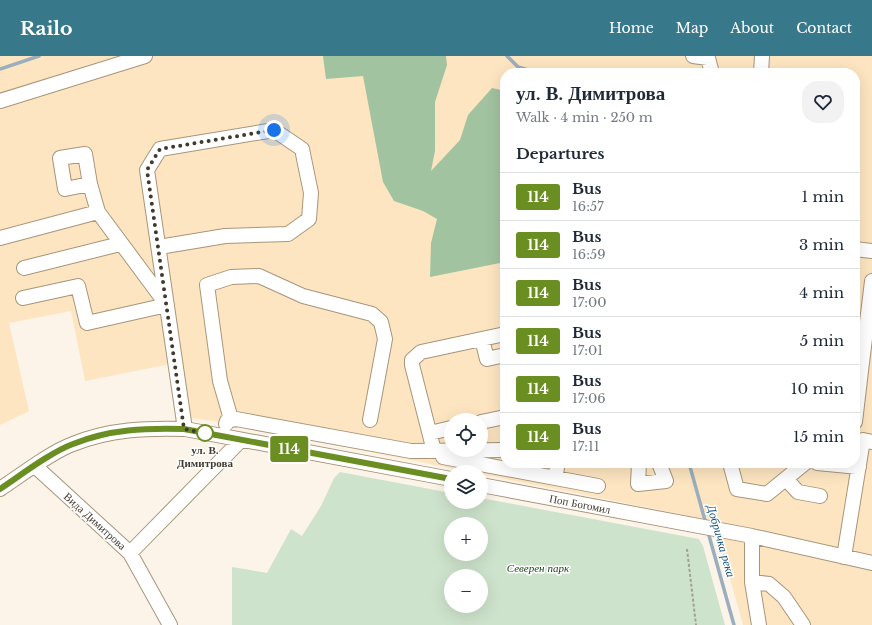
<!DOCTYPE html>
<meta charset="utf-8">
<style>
body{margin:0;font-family:"Libre Baskerville",serif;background:#f2f2f3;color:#1f2937;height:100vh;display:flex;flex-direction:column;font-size:15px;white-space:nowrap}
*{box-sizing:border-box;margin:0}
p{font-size:13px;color:#747a83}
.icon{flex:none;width:22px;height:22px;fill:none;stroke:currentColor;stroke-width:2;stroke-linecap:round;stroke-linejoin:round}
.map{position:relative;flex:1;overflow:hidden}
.side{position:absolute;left:500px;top:12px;width:360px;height:400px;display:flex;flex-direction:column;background:#fff;border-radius:16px;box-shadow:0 4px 16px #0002}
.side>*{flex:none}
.badge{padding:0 8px;border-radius:3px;font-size:14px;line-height:26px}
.controls{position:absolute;left:444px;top:357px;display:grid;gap:8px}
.controls a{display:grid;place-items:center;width:44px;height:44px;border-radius:50%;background:#fff;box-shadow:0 4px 16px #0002;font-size:20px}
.you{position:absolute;width:20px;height:20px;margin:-10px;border:3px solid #fff;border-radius:50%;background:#1a73e8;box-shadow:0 0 0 6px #1a73e833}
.map>.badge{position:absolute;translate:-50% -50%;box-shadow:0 0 0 2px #fff}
h2{padding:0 16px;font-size:15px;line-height:36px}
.round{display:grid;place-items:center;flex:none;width:42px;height:42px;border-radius:16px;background:#f2f2f3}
.headline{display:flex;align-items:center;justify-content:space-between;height:68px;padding:0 16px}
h1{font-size:19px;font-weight:700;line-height:30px}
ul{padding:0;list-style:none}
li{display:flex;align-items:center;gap:12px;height:48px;padding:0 16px;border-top:1px solid #e0e1e3}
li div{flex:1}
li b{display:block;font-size:15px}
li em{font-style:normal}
li .badge{min-width:44px;font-weight:700;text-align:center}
header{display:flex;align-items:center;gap:24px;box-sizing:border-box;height:56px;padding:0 20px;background:#37788a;color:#fff}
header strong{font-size:19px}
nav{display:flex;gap:22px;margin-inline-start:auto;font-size:14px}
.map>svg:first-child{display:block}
.built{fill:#fde5c1;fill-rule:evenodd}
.green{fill:#cee3cc;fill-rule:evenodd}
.forest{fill:#a2c39f}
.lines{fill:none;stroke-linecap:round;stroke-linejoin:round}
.stream{stroke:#9aaebd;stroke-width:3.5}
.minor-casing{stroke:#a8957a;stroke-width:16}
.path{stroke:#a69e93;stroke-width:2;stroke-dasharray:3 2;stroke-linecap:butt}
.minor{stroke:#fff;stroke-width:14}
.line-casing{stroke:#fff;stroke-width:9}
.line{stroke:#6b8e23;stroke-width:6}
.walk{stroke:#423a2f;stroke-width:4;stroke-dasharray:0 7.2}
.stop-dot{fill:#fff;stroke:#6b8e23;stroke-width:2}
.labels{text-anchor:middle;stroke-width:3;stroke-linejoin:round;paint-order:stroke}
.stop-label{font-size:11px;font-weight:bold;fill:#423a2f;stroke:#fff}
.street-label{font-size:11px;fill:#423a2f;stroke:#fff}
.park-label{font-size:11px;font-style:italic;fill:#0f3f0f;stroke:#fff}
.water-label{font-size:12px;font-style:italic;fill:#12517b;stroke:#fff}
</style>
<header>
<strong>Railo</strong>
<nav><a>Home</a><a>Map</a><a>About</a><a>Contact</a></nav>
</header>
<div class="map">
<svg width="872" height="569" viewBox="0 0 872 569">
<rect width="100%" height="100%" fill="#fcf4e8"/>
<path class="built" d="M0,0H872V569H743L714,465L481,418V416H470L214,365L176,360L170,308L85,325L71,255L9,267L29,355L0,369ZM505,17H855V407H505ZM451,364H481V394H451Z"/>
<path class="green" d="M340,416L451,437V446H481V442L699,483L703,490L725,569H232V511L267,517L291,473L302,480L321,450L334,422ZM451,468H481V498H451ZM451,520H481V550H451Z"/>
<path class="forest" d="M323,0H446L447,9L435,46V95L431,115L460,84L468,59L492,32L505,35V206L430,221L431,187L437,163L423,155L394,145L383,126L363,20L326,23Z"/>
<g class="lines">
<path class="stream" d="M507,0L518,11L539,17
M0,13L39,0
M689,407L706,468
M708,476L734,569"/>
<g class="minor-casing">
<path id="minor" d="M693,0L708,2L712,17
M761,17L762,0
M0,45L145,0
M0,182L98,156
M159,191L225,180L288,178L309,163L311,137L302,93L274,74L160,93L147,114L185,373
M855,193L872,195
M24,212L120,188
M23,242L78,230L87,267L167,249L98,156L90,128L85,98L60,102L65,133L90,128
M482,283L487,303L505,299
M855,314L861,315L855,366
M861,315L872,225
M231,363L220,325L207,229L231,221L259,220L303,240L372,258L381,266L385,283L370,364
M481,366L505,361
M226,368L227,365L236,363L411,395L505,394
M430,377L451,372
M434,395L412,309V304L421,296L505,278
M443,401L598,430
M639,407L638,428L666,425L659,407
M730,407L737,433L767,438L805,407
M817,407L859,411
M35,410L130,497L170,569
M555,422L558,407
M786,423L798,436L820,440
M481,429L752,480L872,507
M0,433C21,419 51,396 73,388C110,373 146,372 185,373L451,423
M752,480V526L759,569
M130,497L241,384
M844,501L863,384L872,386
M752,526L769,528L784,541L803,569"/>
</g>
<path class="path" d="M687,493L696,569"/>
<use href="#minor" class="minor"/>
</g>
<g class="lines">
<g class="line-casing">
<path id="line" d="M0,433C21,419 51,396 73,388C110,373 146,372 184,373L451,423"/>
</g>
<use href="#line" class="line"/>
<path class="walk" d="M205,377L210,378L184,373L147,114L160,93L274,74"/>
</g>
<circle class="stop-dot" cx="205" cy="377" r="8"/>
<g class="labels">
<g class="stop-label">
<text x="205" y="398">ул. В.<tspan x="205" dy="13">Димитрова</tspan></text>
</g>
<g class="street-label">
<text transform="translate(580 448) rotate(11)" y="4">Поп Богомил</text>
<text transform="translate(95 465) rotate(42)" y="4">Вида Димитрова</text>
</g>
<g class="park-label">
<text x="538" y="516">Северен парк</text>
</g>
<g class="water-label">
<text transform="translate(721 485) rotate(74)" y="4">Добричка река</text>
</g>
</g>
</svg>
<div class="controls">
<a><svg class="icon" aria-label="locate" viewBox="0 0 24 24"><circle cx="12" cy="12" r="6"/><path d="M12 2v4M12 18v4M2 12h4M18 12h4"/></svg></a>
<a><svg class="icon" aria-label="layers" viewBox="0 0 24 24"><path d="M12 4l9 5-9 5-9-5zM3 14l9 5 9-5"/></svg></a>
<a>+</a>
<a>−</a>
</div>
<div class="you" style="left:274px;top:74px"></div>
<b class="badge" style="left:289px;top:393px;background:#6b8e23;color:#fff">114</b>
<section class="side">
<div class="headline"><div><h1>ул. В. Димитрова</h1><p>Walk · 4 min · 250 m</p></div><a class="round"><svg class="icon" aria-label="heart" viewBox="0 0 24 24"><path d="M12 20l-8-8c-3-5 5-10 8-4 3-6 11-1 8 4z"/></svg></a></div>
<h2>Departures</h2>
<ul>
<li><span class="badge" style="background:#6b8e23;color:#fff">114</span><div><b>Bus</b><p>16:57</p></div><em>1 min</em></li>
<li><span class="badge" style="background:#6b8e23;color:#fff">114</span><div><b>Bus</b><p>16:59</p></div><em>3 min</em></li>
<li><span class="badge" style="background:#6b8e23;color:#fff">114</span><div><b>Bus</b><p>17:00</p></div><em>4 min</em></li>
<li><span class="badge" style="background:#6b8e23;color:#fff">114</span><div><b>Bus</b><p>17:01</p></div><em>5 min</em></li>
<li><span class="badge" style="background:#6b8e23;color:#fff">114</span><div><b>Bus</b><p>17:06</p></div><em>10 min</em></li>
<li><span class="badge" style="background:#6b8e23;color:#fff">114</span><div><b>Bus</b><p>17:11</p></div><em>15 min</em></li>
</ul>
</section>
</div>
